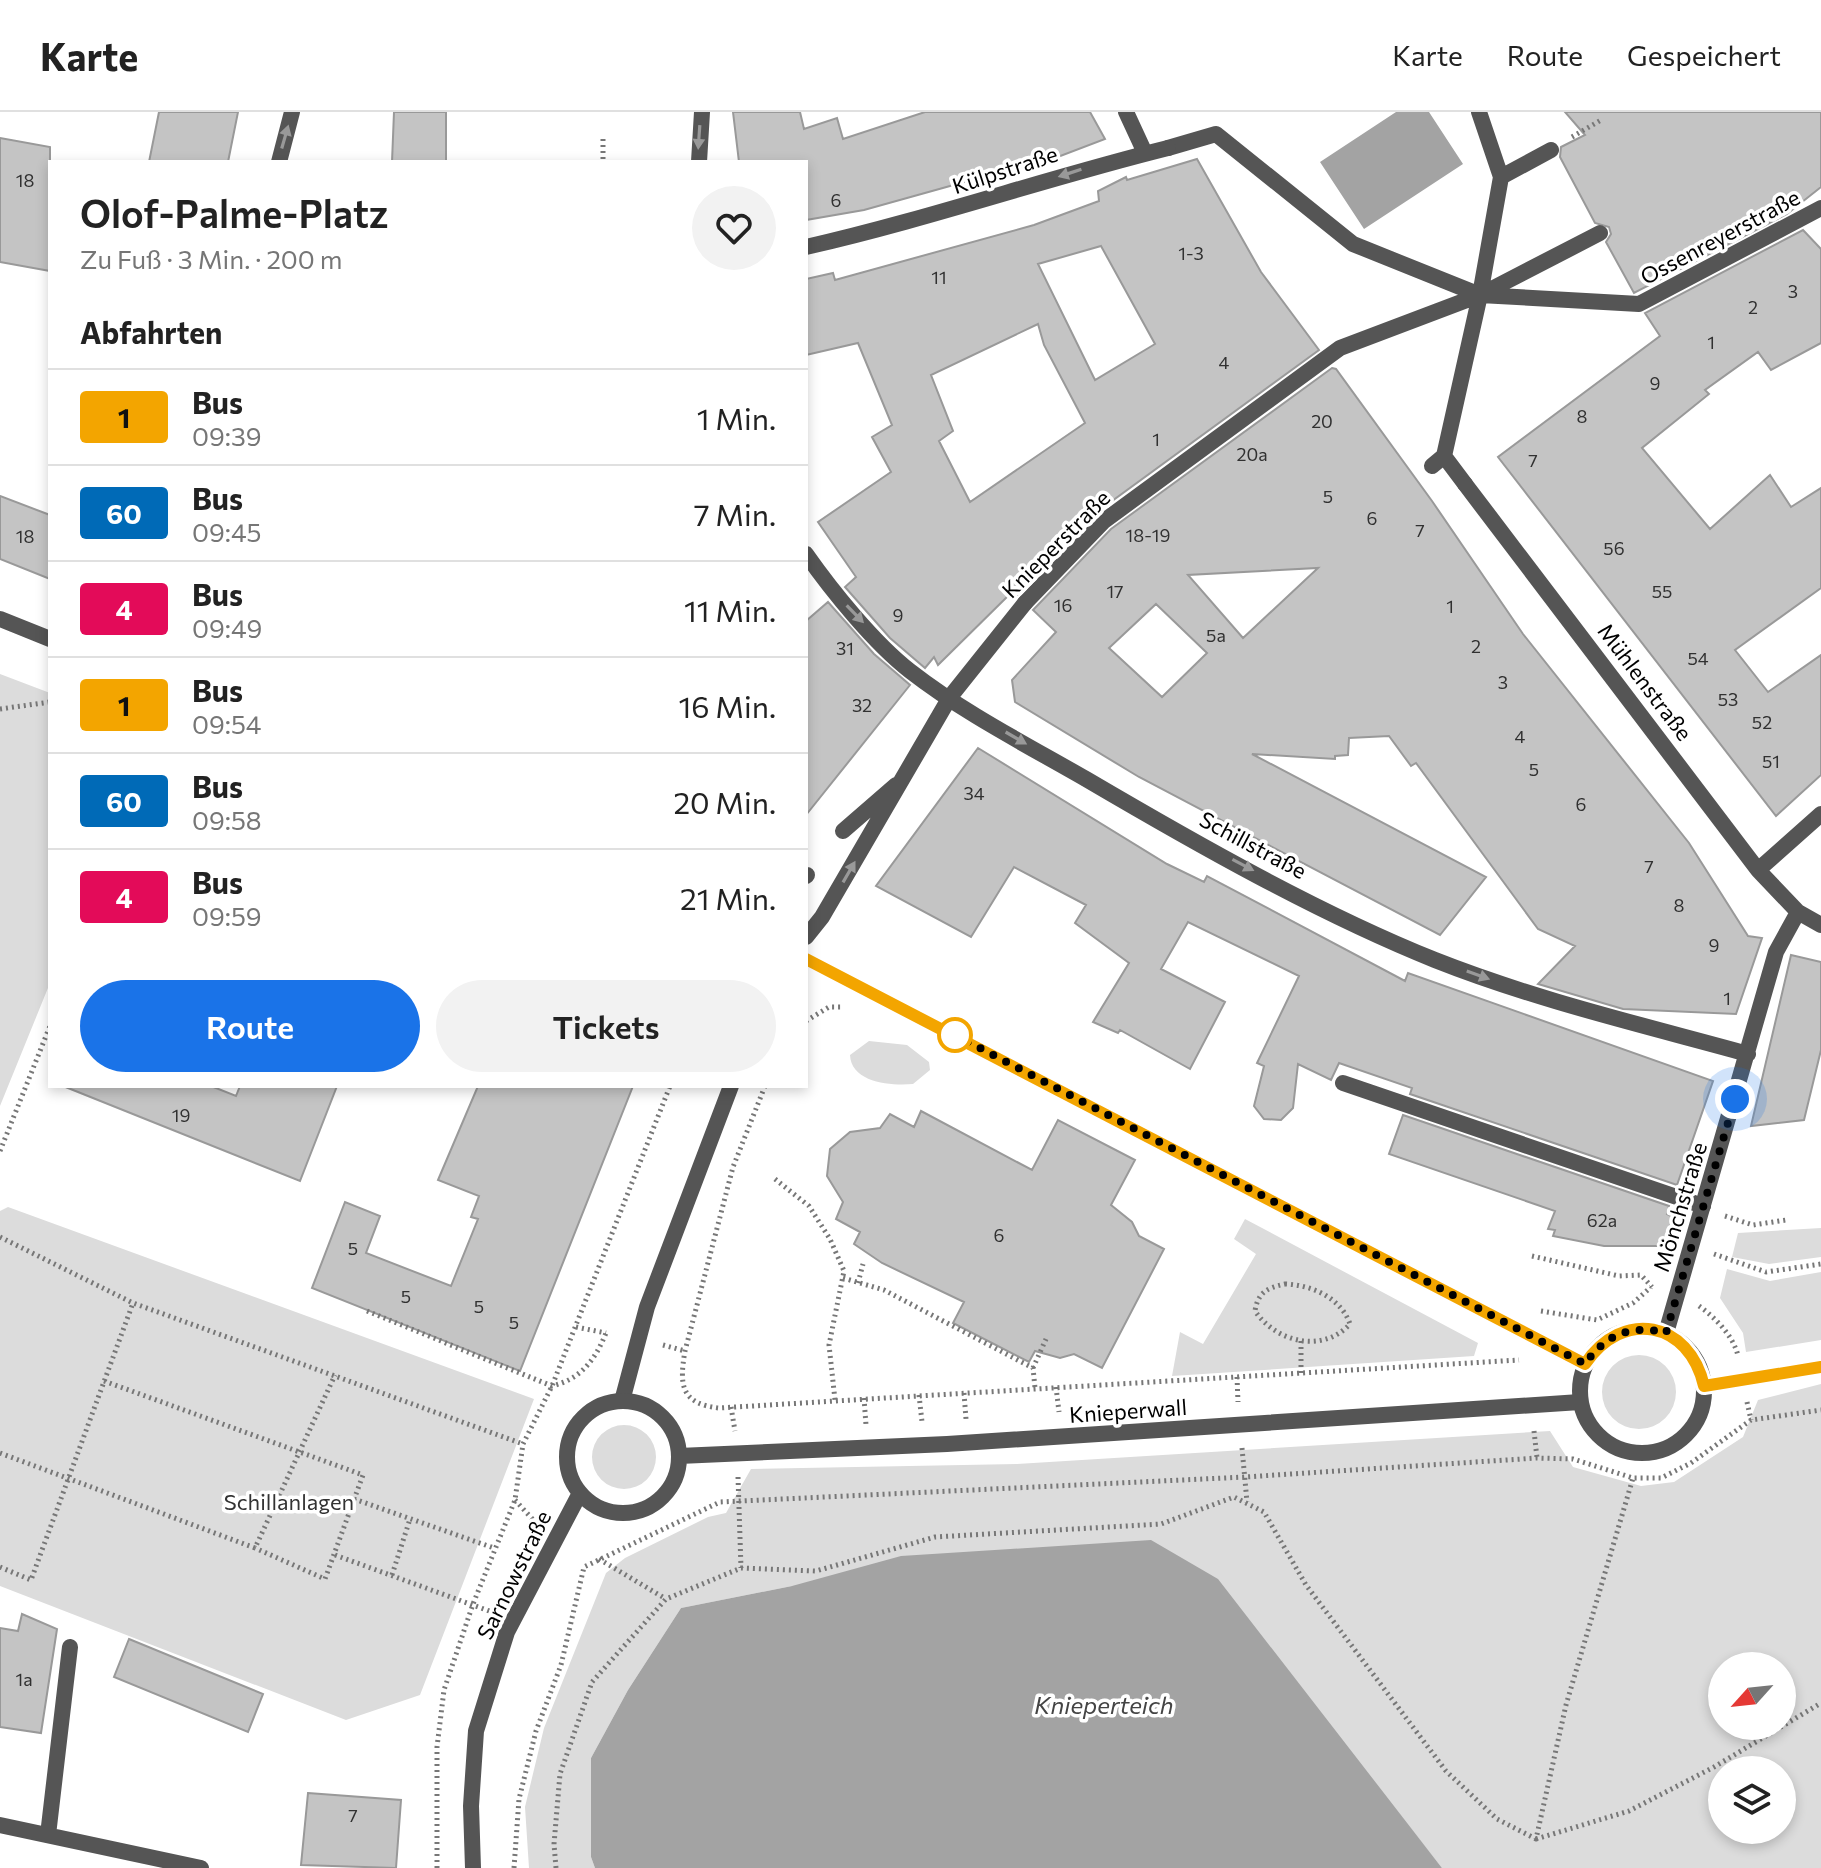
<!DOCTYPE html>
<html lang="de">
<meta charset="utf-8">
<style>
body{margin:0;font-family:Commissioner,sans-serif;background:#f2f2f2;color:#222;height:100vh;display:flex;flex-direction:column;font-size:30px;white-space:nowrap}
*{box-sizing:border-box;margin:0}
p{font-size:26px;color:#767676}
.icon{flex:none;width:44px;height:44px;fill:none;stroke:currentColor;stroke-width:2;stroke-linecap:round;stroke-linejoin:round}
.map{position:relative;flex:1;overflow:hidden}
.side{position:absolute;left:48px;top:48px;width:760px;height:928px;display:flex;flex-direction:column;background:#fff;border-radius:0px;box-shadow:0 4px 12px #0003}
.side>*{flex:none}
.badge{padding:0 16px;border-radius:6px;font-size:28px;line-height:52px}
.needle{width:52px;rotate:243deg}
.controls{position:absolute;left:1708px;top:1540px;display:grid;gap:16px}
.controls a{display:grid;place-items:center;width:88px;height:88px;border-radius:50%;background:#fff;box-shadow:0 4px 12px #0003;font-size:40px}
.you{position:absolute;width:40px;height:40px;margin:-20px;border:6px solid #fff;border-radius:50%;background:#1a73e8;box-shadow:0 0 0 12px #1a73e833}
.map>.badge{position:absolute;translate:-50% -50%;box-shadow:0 0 0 4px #fff}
h2{padding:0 32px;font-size:30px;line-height:72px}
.round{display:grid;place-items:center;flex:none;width:84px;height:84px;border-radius:42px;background:#f2f2f2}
.summary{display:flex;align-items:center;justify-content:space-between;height:136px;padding:0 32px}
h1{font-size:38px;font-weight:600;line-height:60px}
.cta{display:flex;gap:16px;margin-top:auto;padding:16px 32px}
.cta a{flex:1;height:92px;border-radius:48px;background:#1a73e8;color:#fff;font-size:32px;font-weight:600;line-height:92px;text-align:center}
.cta a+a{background:#f2f2f2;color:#222}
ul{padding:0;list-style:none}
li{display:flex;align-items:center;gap:24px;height:96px;padding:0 32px;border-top:2px solid #e0e0e0}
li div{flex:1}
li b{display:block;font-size:30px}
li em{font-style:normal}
li .badge{min-width:88px;font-weight:700;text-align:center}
header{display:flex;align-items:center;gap:48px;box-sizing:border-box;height:112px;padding:0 40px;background:#fff;border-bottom:2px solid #e0e0e0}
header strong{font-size:38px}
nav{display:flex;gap:44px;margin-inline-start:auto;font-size:28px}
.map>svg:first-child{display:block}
.green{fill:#dcdcdc;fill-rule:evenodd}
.water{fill:#a3a3a3}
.building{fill:#c4c4c4;stroke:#999;stroke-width:2;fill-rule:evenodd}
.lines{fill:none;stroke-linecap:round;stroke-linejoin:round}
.path{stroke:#777;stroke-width:5;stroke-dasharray:2 4;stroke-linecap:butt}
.service{stroke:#555;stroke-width:16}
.pedestrian{stroke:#555;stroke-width:16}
.minor{stroke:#555;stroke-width:16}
.tertiary{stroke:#555;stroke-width:16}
.oneway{fill:#999}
.line-casing{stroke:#fff;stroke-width:18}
.line{stroke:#f3a500;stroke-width:12}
.walk{stroke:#000;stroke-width:8;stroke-dasharray:0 14.4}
.stop-dot{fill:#fff;stroke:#f3a500;stroke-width:4}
.labels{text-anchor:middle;stroke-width:7;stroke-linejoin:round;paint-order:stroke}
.number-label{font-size:18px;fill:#313131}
.street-label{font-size:22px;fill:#000;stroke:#fff}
.park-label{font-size:22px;fill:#333;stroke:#fff}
.water-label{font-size:24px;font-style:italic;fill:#444;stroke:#fff}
</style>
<header>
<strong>Karte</strong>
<nav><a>Karte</a><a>Route</a><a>Gespeichert</a></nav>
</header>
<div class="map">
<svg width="1821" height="1756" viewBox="0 0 1821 1756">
<rect width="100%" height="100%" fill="#fff"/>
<path class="green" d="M0,562L50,581V871L0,994Z
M869,929L907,933L929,950L930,958L913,972C892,974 851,971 850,943Z
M8,1095L534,1287L420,1583L346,1608L0,1474V1099Z
M1245,1107L1478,1231L1474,1244L1172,1264L1180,1220L1203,1232L1256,1142L1234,1127Z
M1821,1116V1145L1769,1152L1732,1145L1738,1121Z
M1727,1157L1770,1169L1821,1160V1228L1746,1240L1743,1221L1720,1186Z
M1602 1280a37 37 0 1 1 74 0a37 37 0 1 1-74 0Z
M1821,1272V1756H1442L1344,1632L792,1474L681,1496L628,1578L591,1646V1745L595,1756H529L525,1695L544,1616L606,1461L625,1446L708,1405L726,1401L751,1357L1017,1352L1550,1319L1573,1355L1641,1374L1674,1370L1743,1325L1758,1288ZM1722,1554H1782V1614H1722ZM1722,1658H1782V1718H1722Z
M592 1345a32 32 0 1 1 64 0a32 32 0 1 1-64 0Z"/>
<path class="water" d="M1396,0H1429L1463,52L1364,117L1320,50Z
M1151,1428L1218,1467L1442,1756H595L591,1745V1646L628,1578L681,1496L792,1474L901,1444Z"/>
<path class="building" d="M159,0H238L228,50H149Z
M394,0H446V50H392Z
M733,0H800L804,17L837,6L843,27L925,0H1090L1105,27L1013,62L1011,57L864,98L806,108V50H739Z
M1565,0H1821V75L1787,102L1634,181L1606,130L1611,122L1609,115L1595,111L1560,45L1561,35L1585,23Z
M0,26L50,35V159L0,150Z
M1197,47L1261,160L1319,238L1097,400L1016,484L1012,480L938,553L934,545L925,556L890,526L845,475L856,465L818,410L891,360L872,325L892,313L858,231L806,243V167L833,161L835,168L1034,113L1099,89L1098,79L1126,65L1127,68ZM1101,134L1155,232L1095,268L1038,152ZM1038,212L1044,233L1085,311L970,390L939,329L953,319L931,263Z
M1803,118L1821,137V231L1771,258L1758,240L1705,278L1709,282L1642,336L1710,417L1770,363L1791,395L1821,376V476L1735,538L1768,580L1821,543V663L1776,704L1498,345L1660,224L1645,201Z
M1332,256L1336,257L1432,389L1523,522L1689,731L1748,824L1762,826L1736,902L1623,897L1538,872L1575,834L1538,817L1416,651L1411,654L1389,624L1349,626L1348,643L1335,644V647L1252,642L1486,765L1440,823L1139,665L1015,590L1012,568L1056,520L1033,498L1111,417ZM1318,456L1243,526L1188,463ZM1156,492L1207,541L1162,585L1109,536Z
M0,384L50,403V467L0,447Z
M828,490L874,542L910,573L806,703V509Z
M978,636L1167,752L1204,770L1207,764L1405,869L1408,861L1713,969L1677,1073L1410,982L1412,976L1339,951L1331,968L1298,952L1293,996L1281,1008L1264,1007L1254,994L1264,954L1257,951L1299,864L1188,810L1161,857L1225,890L1190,957L1120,918L1118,921L1093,910L1129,851L1075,811L1086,793L1014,755L971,825L876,774Z
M1791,843L1821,850V938L1804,1008L1751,1014Z
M63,974H211L236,984L240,974H337L300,1069Z
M478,974H633L520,1259L312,1176L345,1090L380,1104L366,1141L451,1174L478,1107L471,1105L479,1084L438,1068Z
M921,999L1032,1058L1058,1008L1135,1048L1111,1093L1132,1110L1139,1124L1164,1137L1102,1256L1074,1242L1060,1246L1035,1239L1029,1250L953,1211L964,1190L882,1151L854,1132L860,1120L836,1107L843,1090L827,1064L830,1037L850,1020L880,1016L890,1002L914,1015Z
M1403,1003L1669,1094L1667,1102L1673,1105L1664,1134H1604L1553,1124L1555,1118L1548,1117L1555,1099L1389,1042Z
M22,1502L57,1517L41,1621L0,1615V1516L18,1519Z
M129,1527L263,1582L248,1620L114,1565Z
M308,1681L401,1688L396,1756L301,1753Z"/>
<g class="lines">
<path class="path" d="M1572,25L1601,8
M603,27V50
M0,597L50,590
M806,909L829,895H841
M765,974L733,1055L685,1239C679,1273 681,1292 719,1296L1519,1248
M0,1039L50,914
M775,1067L809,1094L830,1127L844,1159L829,1233L835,1288
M1725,1104L1753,1113L1786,1108
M0,1125L133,1191L523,1332
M1714,1142L1766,1160L1821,1152
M1532,1144L1619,1164L1641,1163L1652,1175
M843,1166L884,1178L1033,1256L1035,1276
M858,1171L863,1152
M1285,1172C1312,1173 1341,1186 1350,1212C1322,1242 1276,1230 1255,1199C1258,1180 1267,1176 1285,1172Z
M1699,1194C1715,1205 1734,1225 1738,1244
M367,1199L552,1274C581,1267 595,1248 606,1221
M1541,1199L1597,1208L1633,1191L1651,1175
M576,1215L606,1221
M663,1233L685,1239
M1033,1256L1046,1227
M1301,1261V1228
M1237,1265L1238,1290
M104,1269L363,1363L325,1467L255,1436
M1056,1275L1059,1300
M964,1281L966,1307
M919,1283L922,1310
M864,1286L866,1313
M1747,1290L1751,1308
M731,1295L735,1319
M1534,1319L1537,1346
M1242,1336L1247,1390
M0,1341L255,1436L335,1263
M738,1365L741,1456
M354,1387L494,1436
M515,1388L536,1411
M335,1443L492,1500
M599,1447L666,1487
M0,1455L31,1468L133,1191
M392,1463L410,1407
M1536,1727L1629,1699L1714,1655L1821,1591
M437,1756V1635L444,1578L473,1492L515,1388L523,1332L552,1274L670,974
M514,1756L519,1687L536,1619L561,1553L584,1455L720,1390L1245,1365L1537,1346L1573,1347L1633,1366H1661L1691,1351L1751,1308L1821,1298
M556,1756L554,1732L560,1662L592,1570L666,1487L741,1456L816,1459L935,1425L1161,1412L1234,1385L1264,1400L1306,1473L1446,1659L1497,1707L1536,1727L1566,1593L1633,1366"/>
<path class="service" d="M806,847L1585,1252
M1343,971L1703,1094
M0,1713L201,1756
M48,1723L70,1535"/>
<path class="pedestrian" d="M1168,36L1216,22L1353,132L1480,183L1600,121
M1501,65L1551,38
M1444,344L1465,372
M1432,354L1444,344L1480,183L1501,65L1479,0
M1025,491L1104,409L1340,236L1480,183L1639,192L1821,96"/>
<path class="minor" d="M1126,0L1145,41
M279,50L292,0
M699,50L702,0
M806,135C929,107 1047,66 1168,36
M1465,372L1758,758L1798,800L1821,813
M806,442C832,479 874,531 910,559C964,601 1027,633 1086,667C1195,731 1318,801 1435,848C1536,888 1643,913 1748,942
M0,507L50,527
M843,719L896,673
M1758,758L1821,702
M806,764L807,763
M806,825L822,805L950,585L1025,491
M1666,1221L1776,840L1798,800
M622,1289L647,1195L731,974"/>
<path class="tertiary" d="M1580 1279a62 62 0 1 1 124 0a62 62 0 1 1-124 0Z
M1704,1274L1821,1255
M567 1345a56 56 0 1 1 112 0a56 56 0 1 1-112 0Z
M679,1344L947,1332L1580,1290
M473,1756L471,1694L476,1619L507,1520L580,1381"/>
</g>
<defs><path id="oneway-solid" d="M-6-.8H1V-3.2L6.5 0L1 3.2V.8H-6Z" transform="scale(2)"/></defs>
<g class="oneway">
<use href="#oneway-solid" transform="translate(285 25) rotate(-74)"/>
<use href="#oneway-solid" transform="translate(699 25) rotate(94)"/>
<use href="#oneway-solid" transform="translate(1070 61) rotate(162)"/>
<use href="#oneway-solid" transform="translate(855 502) rotate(46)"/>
<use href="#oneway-solid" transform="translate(1016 626) rotate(30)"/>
<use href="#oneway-solid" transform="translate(1243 753) rotate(28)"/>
<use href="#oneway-solid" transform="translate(849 760) rotate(-60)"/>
<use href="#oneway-solid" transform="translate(1478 863) rotate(20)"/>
</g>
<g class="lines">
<g class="line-casing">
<path id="line" d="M806,847L1585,1252C1623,1196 1689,1209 1704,1274L1821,1255"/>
</g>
<use href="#line" class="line"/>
<path class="walk" d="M955,923L1585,1252C1606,1222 1631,1212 1666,1221L1735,987"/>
</g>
<circle class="stop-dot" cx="955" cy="923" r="16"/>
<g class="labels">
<g class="number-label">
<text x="25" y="75">18</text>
<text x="836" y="95">6</text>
<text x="1191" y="148">1-3</text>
<text x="939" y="172">11</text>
<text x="1793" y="186">3</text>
<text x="1753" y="202">2</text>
<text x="1711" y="237">1</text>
<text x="1224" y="257">4</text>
<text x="1655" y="278">9</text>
<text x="1582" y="311">8</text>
<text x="1322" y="316">20</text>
<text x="1156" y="334">1</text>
<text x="1252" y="349">20a</text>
<text x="1533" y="355">7</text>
<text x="1328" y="391">5</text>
<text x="1372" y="413">6</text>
<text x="1420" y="425">7</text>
<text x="1148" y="430">18-19</text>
<text x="25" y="431">18</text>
<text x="1614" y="443">56</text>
<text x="1115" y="486">17</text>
<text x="1662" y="486">55</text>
<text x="1063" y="500">16</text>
<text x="1450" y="501">1</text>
<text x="898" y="510">9</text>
<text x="1216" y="530">5a</text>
<text x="1476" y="541">2</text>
<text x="845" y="543">31</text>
<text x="1698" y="553">54</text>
<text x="1503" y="577">3</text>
<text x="1728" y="594">53</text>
<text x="862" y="600">32</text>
<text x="1762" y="617">52</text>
<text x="1520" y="631">4</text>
<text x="1771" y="656">51</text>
<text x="1534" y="664">5</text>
<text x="974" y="688">34</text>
<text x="1581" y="699">6</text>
<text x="1649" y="761">7</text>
<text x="1679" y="800">8</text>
<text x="1714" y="840">9</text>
<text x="1727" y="893">1</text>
<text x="181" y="1010">19</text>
<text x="1602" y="1115">62a</text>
<text x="999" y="1130">6</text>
<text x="353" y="1143">5</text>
<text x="406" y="1191">5</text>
<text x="479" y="1201">5</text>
<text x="514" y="1217">5</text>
<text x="24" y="1574">1a</text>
<text x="353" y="1710">7</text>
</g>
<g class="street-label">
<text transform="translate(1005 58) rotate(-18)" y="8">Külpstraße</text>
<text transform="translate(1720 125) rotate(-28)" y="8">Ossenreyerstraße</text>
<text transform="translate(1056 432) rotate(-45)" y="8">Knieperstraße</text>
<text transform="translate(1645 570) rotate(53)" y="8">Mühlenstraße</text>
<text transform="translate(1253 733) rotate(28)" y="8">Schillstraße</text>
<text transform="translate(1680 1095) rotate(-73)" y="8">Mönchstraße</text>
<text transform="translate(1128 1299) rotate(-4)" y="8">Knieperwall</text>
<text transform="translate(514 1463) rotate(-64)" y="8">Sarnowstraße</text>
</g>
<g class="park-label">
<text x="289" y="1398">Schillanlagen</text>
</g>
<g class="water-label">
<text x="1104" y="1602">Knieperteich</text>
</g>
</g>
</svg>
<div class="controls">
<a><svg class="needle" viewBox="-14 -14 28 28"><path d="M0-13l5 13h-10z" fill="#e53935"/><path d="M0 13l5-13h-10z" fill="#767676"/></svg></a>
<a><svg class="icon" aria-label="layers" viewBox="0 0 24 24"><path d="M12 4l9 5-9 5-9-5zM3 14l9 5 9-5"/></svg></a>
</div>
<div class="you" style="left:1735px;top:987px"></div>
<section class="side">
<div class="summary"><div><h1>Olof-Palme-Platz</h1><p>Zu Fuß · 3 Min. · 200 m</p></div><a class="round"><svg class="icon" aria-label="heart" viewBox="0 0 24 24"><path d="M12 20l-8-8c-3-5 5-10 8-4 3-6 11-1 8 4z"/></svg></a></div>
<h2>Abfahrten</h2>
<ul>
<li><span class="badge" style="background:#f3a500;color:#111">1</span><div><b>Bus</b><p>09:39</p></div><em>1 Min.</em></li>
<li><span class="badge" style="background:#006ab7;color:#fff">60</span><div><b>Bus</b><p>09:45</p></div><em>7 Min.</em></li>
<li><span class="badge" style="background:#e30b59;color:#fff">4</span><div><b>Bus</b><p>09:49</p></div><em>11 Min.</em></li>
<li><span class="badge" style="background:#f3a500;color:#111">1</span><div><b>Bus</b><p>09:54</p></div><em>16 Min.</em></li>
<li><span class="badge" style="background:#006ab7;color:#fff">60</span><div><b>Bus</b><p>09:58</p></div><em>20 Min.</em></li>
<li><span class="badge" style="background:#e30b59;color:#fff">4</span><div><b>Bus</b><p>09:59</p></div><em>21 Min.</em></li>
</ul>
<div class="cta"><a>Route</a><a>Tickets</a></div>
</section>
</div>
